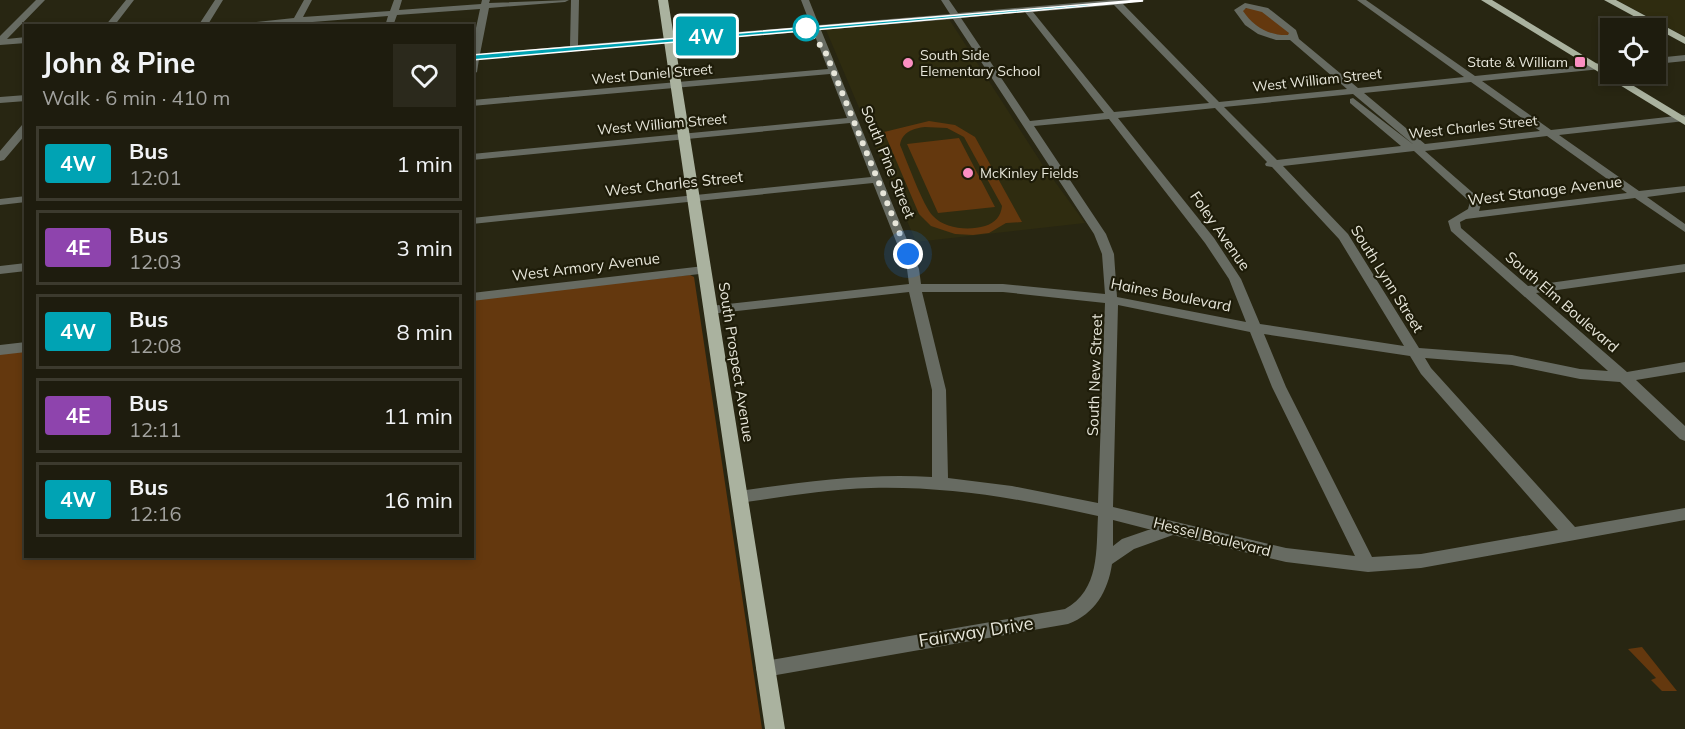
<!DOCTYPE html>
<meta charset="utf-8">
<style>
body{margin:0;font-family:Mulish,sans-serif;background:#2b291c;color:#f1f3f6;height:100vh;display:flex;flex-direction:column;font-size:22px;white-space:nowrap}
*{box-sizing:border-box;margin:0}
p{font-size:20px;color:#a1a19e}
.icon{flex:none;width:33px;height:33px;fill:none;stroke:currentColor;stroke-width:2;stroke-linecap:round;stroke-linejoin:round}
.map{position:relative;flex:1;overflow:hidden}
.panel{position:absolute;left:24px;top:24px;width:450px;height:534px;display:flex;flex-direction:column;background:#1e1c0e;border-radius:0px;box-shadow:0 3px 9px #0003,0 0 0 2px #3c3a2e}
.panel>*{flex:none}
.badge{padding:0 12px;border-radius:4px;font-size:21px;line-height:39px}
.controls{position:absolute;left:1600px;top:18px;display:grid;gap:12px}
.controls a{display:grid;place-items:center;width:66px;height:66px;border-radius:0px;background:#1e1c0e;box-shadow:0 3px 9px #0003,0 0 0 2px #3c3a2e;font-size:30px}
.you{position:absolute;width:30px;height:30px;margin:-15px;border:4px solid #fff;border-radius:50%;background:#1a73e8;box-shadow:0 0 0 9px #1a73e833}
.map>.badge{position:absolute;translate:-50% -50%;box-shadow:0 0 0 3px #fff}
.round{display:grid;place-items:center;flex:none;width:63px;height:63px;border-radius:0px;background:#2b291c}
.summary{display:flex;align-items:center;justify-content:space-between;height:102px;padding:0 18px}
h1{font-size:28px;font-weight:700;line-height:45px}
ul{padding:0;list-style:none}
li{display:flex;align-items:center;gap:18px;height:75px;margin:0 12px 9px;padding:0 6px;border:3px solid #3c3a2e;border-radius:0px}
li div{flex:1}
li b{display:block;font-size:22px}
li em{font-style:normal}
li .badge{min-width:66px;font-weight:700;text-align:center}
.map>svg:first-child{display:block}
.built{fill:#2f2c10}
.green{fill:#64380e;fill-rule:evenodd}
.lines{fill:none;stroke-linecap:round;stroke-linejoin:round}
.minor{fill:#676b62;fill-rule:evenodd}
.major{fill:#aab29f;fill-rule:evenodd}
.line{fill:#00a3b4;stroke:#fff;stroke-width:1.5}
.walk{stroke:#e7e6da;stroke-width:6;stroke-dasharray:0 10.8}
.stop-dot{fill:#fff;stroke:#00a3b4;stroke-width:3}
.poi-dot{fill:#fc8fc2;stroke:#1e1c09;stroke-width:2}
.labels{text-anchor:middle;stroke-width:4.5;stroke-linejoin:round;paint-order:stroke}
.far-poi-label{font-size:14px;fill:#e7e6da;stroke:#1e1c09;text-anchor:start}
.far-street-label{font-size:14px;fill:#e7e6da;stroke:#1e1c09}
.street-label{font-size:15px;fill:#e7e6da;stroke:#1e1c09}
.near-street-label{font-size:18px;fill:#e7e6da;stroke:#1e1c09}
</style>
<div class="map">
<svg width="1685" height="729" viewBox="0 0 1685 729">
<rect width="100%" height="100%" fill="#282612"/>
<path class="built" d="M1617,0H1685V36L1671,29Z
M949,19L1042,164L1085,223L916,242L826,30Z"/>
<path class="green" d="M1248,8L1259,9L1289,31V36L1266,34L1240,12L1242,9Z
M929,121L955,125L975,137L1022,222L1006,223L989,233L973,235L955,234L931,226L919,214L884,132ZM925,127L947,128L964,137L1002,206C1001,216 995,223 985,226C969,231 945,229 933,216C923,206 907,161 900,145C902,132 914,128 925,127Z
M959,138L995,207L938,213L907,144Z
M690,275L694,277L762,729H0V354L25,351L26,556H472L473,299Z
M1642,647L1677,691H1662L1651,680L1656,678L1628,649Z"/>
<g class="lines">
<path class="minor" d="M36,0H45L7,39L26,37V43L0,45V36Z
M126,0H134L114,26H105Z
M215,0H223L207,26H198Z
M304,0H312L303,17L390,11L394,0H402L399,10L481,4L482,0H490L489,3L569,0L565,2L489,8L480,54L570,46L571,0H579L578,45L811,26L801,0H809L819,25L950,14L941,0H949L958,13L1110,0H1145L1123,4L1219,102L1347,89L1290,40H1276L1258,34L1245,25L1234,10L1245,3L1268,8L1296,30L1299,39L1358,88L1464,77L1357,0H1366L1475,76L1611,62V68L1482,81L1551,130L1685,115V121L1559,135L1639,191L1685,186V192L1647,197L1685,224V232L1635,198L1466,219L1460,222L1461,228L1528,286L1685,264V272L1536,293L1627,372L1685,362V372L1636,380L1685,426V441L1680,439L1620,382L1580,379L1512,365L1425,358L1431,368L1575,527L1685,508V520L1421,568L1368,572L1286,562L1173,535L1134,549L1112,564C1108,591 1095,614 1068,624L765,677L759,675L756,669L759,663L765,661L1065,609C1100,590 1096,550 1098,516C1023,499 948,486 871,488C827,489 783,497 739,503L734,501L731,497L734,493L739,491C804,482 867,473 932,477V390L909,292L710,314L704,310L710,306L909,284L907,269L873,183L472,224V218L871,177L850,123L472,160V154L847,118L830,74L472,106V100L828,69L813,31L479,59L477,72L472,75V47L480,9L397,15L393,26H385L388,16L300,23L299,26H291L292,23L218,26L294,18ZM1114,5L1209,103L1114,112L1033,12ZM1246,8L1262,12L1289,33L1288,35C1269,36 1253,26 1243,11ZM1025,12L1104,113L1030,121L961,18ZM953,19L1094,234L1102,254L1105,294L1003,284H921L919,269L821,30ZM1471,82L1540,131L1425,144L1364,93ZM1353,94L1414,145L1353,98L1350,99V103L1401,146L1277,160L1224,107ZM1215,108L1267,162L1265,164L1266,166L1272,167L1339,239L1404,346L1260,324L1241,279L1214,238L1118,118ZM1109,119L1205,243L1229,279L1246,322L1117,297L1114,254L1106,234L1034,126ZM1547,136L1627,193L1479,211L1482,201L1480,199L1425,151ZM1414,151L1470,202L1468,209L1448,221L1451,231L1608,371L1580,369L1512,355L1419,348L1348,234L1283,166ZM922,292H1003L1105,303L1098,503L1012,486L948,478L946,390ZM1118,305L1250,332L1272,387L1355,556L1286,548L1113,507ZM1264,334L1410,356L1421,374L1558,530L1421,554L1372,557L1286,387ZM1113,520L1148,529H1151L1122,539L1113,546Z
M1685,55V61L1656,64V58Z
M26,95V101L0,103V97Z
M26,124V134L4,160L0,161V151L22,125Z
M26,196V202L0,205V199Z
M26,263V271L0,274V266Z
M704,266L708,267L710,270L708,273L472,301V293Z
M26,342V352L0,355V345Z"/>
<path class="major" d="M658,0H668L785,729H765Z
M1481,0H1492L1685,117V125Z
M1604,0H1616L1685,37V44Z"/>
</g>
<path class="line" d="M1140,0L1143,1L472,60L469,57L472,55Z"/>
<g class="lines">
<path class="walk" d="M806,28L825,51L908,254"/>
</g>
<circle class="stop-dot" cx="806" cy="28" r="12"/>
<g class="poi-dot">
<rect x="1574" y="56" width="12" height="12" rx="3"/>
<circle cx="908" cy="63" r="6"/>
<circle cx="968" cy="173" r="6"/>
</g>
<g class="labels">
<g class="far-poi-label">
<text x="920" y="60">South Side<tspan x="920" dy="16">Elementary School</tspan></text>
<text x="1568" y="67" text-anchor="end">State &amp; William</text>
<text x="980" y="178">McKinley Fields</text>
</g>
<g class="far-street-label">
<text transform="translate(652 74) rotate(-5)" y="5">West Daniel Street</text>
<text transform="translate(1317 80) rotate(-6)" y="5">West William Street</text>
<text transform="translate(662 124) rotate(-5)" y="5">West William Street</text>
<text transform="translate(1473 127) rotate(-6)" y="5">West Charles Street</text>
</g>
<g class="street-label">
<text transform="translate(888 162) rotate(68)" y="5">South Pine Street</text>
<text transform="translate(674 184) rotate(-6)" y="5">West Charles Street</text>
<text transform="translate(1545 191) rotate(-7)" y="5">West Stanage Avenue</text>
<text transform="translate(1220 231) rotate(55)" y="5">Foley Avenue</text>
<text transform="translate(586 267) rotate(-7)" y="5">West Armory Avenue</text>
<text transform="translate(1387 279) rotate(58)" y="5">South Lynn Street</text>
<text transform="translate(1171 295) rotate(11)" y="5">Haines Boulevard</text>
<text transform="translate(1562 302) rotate(41)" y="5">South Elm Boulevard</text>
<text transform="translate(736 362) rotate(81)" y="5">South Prospect Avenue</text>
<text transform="translate(1095 375) rotate(-88)" y="5">South New Street</text>
<text transform="translate(1212 537) rotate(14)" y="5">Hessel Boulevard</text>
</g>
<g class="near-street-label">
<text transform="translate(976 632) rotate(-9)" y="6">Fairway Drive</text>
</g>
</g>
</svg>
<div class="controls">
<a><svg class="icon" aria-label="locate" viewBox="0 0 24 24"><circle cx="12" cy="12" r="6"/><path d="M12 2v4M12 18v4M2 12h4M18 12h4"/></svg></a>
</div>
<div class="you" style="left:908px;top:254px"></div>
<b class="badge" style="left:706px;top:36px;background:#00a3b4;color:#fff">4W</b>
<section class="panel">
<div class="summary"><div><h1>John &amp; Pine</h1><p>Walk · 6 min · 410 m</p></div><a class="round"><svg class="icon" aria-label="heart" viewBox="0 0 24 24"><path d="M12 20l-8-8c-3-5 5-10 8-4 3-6 11-1 8 4z"/></svg></a></div>
<ul>
<li><span class="badge" style="background:#00a3b4;color:#fff">4W</span><div><b>Bus</b><p>12:01</p></div><em>1 min</em></li>
<li><span class="badge" style="background:#8e44ad;color:#fff">4E</span><div><b>Bus</b><p>12:03</p></div><em>3 min</em></li>
<li><span class="badge" style="background:#00a3b4;color:#fff">4W</span><div><b>Bus</b><p>12:08</p></div><em>8 min</em></li>
<li><span class="badge" style="background:#8e44ad;color:#fff">4E</span><div><b>Bus</b><p>12:11</p></div><em>11 min</em></li>
<li><span class="badge" style="background:#00a3b4;color:#fff">4W</span><div><b>Bus</b><p>12:16</p></div><em>16 min</em></li>
</ul>
</section>
</div>
